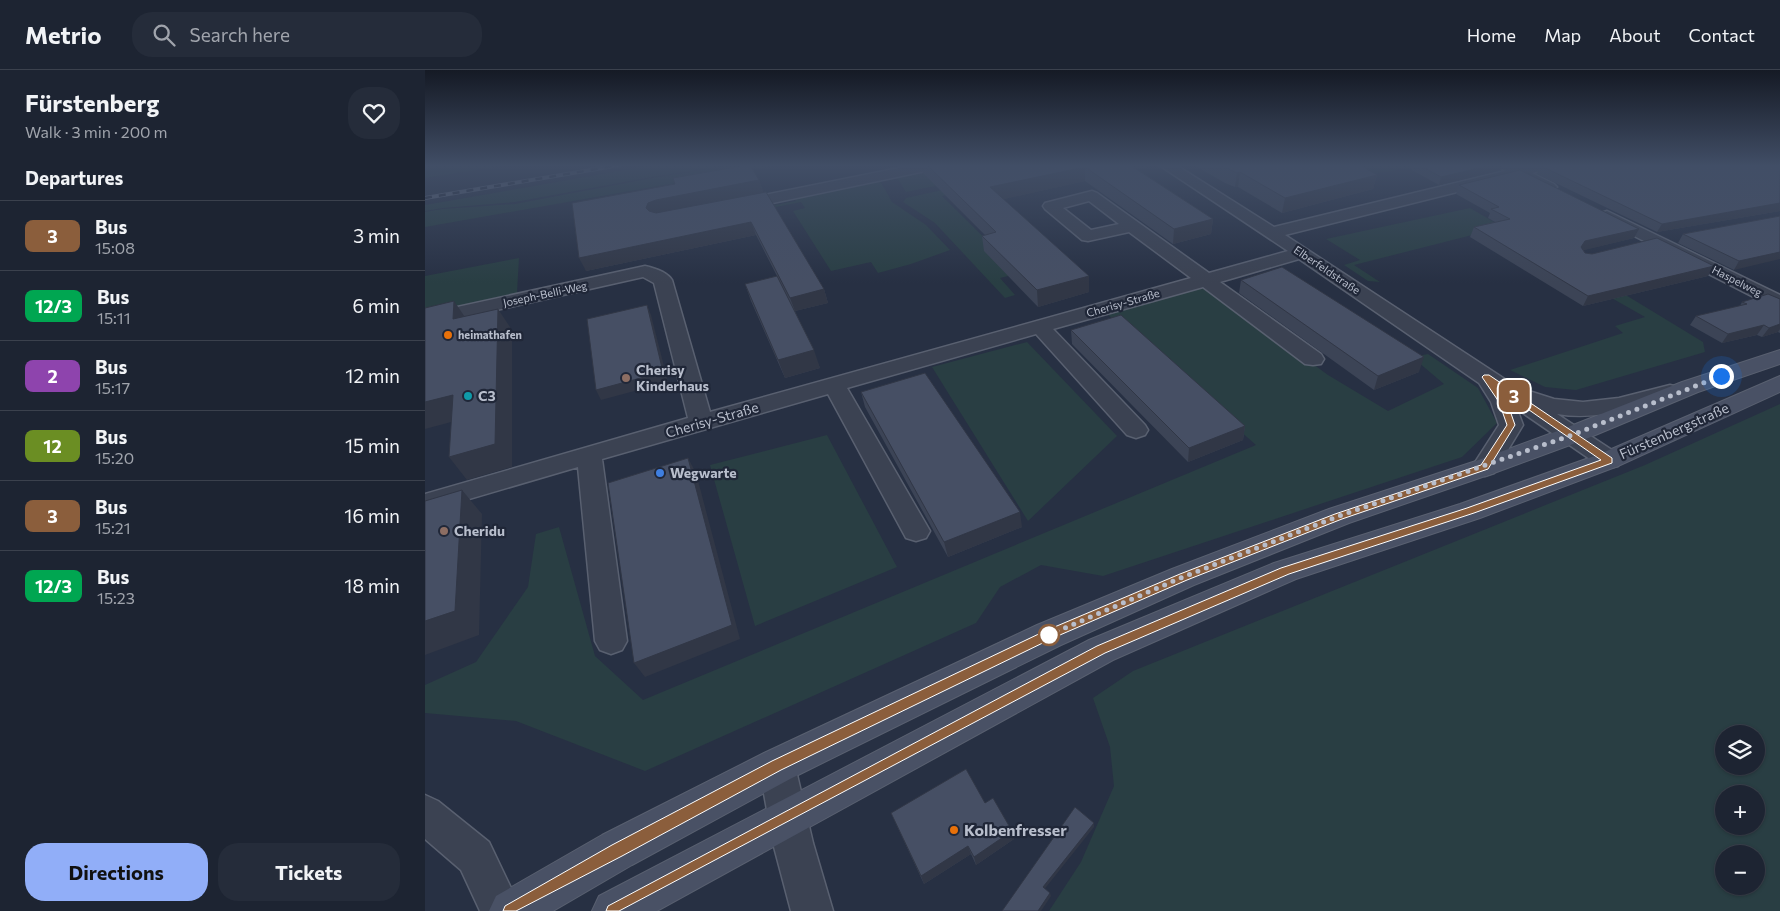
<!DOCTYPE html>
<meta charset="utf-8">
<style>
body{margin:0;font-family:Commissioner,sans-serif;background:#252c3a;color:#f1f3f6;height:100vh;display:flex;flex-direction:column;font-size:19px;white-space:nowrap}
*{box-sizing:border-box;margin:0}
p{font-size:16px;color:#a0a4ac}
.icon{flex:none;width:28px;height:28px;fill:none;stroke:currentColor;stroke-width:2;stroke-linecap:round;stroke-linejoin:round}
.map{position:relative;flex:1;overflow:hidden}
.details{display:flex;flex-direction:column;background:#1d2432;width:425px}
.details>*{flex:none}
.badge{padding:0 10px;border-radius:8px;font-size:18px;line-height:32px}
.controls{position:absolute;left:1290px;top:655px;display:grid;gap:10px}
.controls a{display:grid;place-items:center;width:50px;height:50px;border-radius:50%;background:#1d2432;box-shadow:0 1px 4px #0004,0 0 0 1px #3b414d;font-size:25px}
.you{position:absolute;width:25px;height:25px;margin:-12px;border:4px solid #fff;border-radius:50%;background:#1a73e8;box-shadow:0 0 0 8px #1a73e833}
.map>.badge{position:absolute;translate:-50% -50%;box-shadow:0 0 0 2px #fff}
h2{padding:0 25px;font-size:19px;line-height:45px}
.round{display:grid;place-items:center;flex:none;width:52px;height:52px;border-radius:20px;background:#252c3a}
.overview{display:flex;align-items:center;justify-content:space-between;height:85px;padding:0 25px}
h1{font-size:24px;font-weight:700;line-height:38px}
.cta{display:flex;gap:10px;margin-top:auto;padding:10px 25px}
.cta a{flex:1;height:58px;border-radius:20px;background:#91aef8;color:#111;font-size:20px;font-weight:700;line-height:58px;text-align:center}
.cta a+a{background:#252c3a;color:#f1f3f6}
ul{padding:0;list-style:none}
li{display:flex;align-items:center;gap:15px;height:70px;padding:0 25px;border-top:1px solid #3b414d}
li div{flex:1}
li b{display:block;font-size:19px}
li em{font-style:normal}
li .badge{min-width:55px;font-weight:700;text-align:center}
header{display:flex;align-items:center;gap:30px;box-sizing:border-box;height:70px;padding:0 25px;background:#1d2432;border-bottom:1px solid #3b414d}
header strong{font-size:24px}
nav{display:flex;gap:28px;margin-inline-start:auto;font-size:18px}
.search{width:350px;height:45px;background:#252c3a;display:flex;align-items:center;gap:12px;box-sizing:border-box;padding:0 18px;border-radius:20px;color:#a0a4ac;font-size:19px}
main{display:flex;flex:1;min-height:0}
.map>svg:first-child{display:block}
.green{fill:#293e43;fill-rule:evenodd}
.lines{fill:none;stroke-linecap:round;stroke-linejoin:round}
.minor-casing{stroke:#596070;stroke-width:3}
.secondary-casing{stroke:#596070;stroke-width:2}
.minor{fill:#3b4252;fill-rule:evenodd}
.secondary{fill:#495165;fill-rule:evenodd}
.rail-casing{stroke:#5d6679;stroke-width:4}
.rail{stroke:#202738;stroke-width:2.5;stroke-dasharray:7;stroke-linecap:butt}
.wall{fill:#3c4456}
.shaded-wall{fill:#313746}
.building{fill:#464f64;stroke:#313746}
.line{fill:#8b5e3c;stroke:#fff}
.walk{stroke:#b8becc;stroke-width:5;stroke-dasharray:0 9}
.food-dot{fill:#e8710a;stroke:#202738;stroke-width:2}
.education-dot{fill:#8d6e63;stroke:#202738;stroke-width:2}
.culture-dot{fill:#0f9aa8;stroke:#202738;stroke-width:2}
.shop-dot{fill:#3f7fe0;stroke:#202738;stroke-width:2}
.stop-dot{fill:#fff;stroke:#8b5e3c;stroke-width:2.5}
.labels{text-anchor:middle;stroke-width:4.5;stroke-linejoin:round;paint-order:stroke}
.far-street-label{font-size:11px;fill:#b8becc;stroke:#202738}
.far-poi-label{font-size:11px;font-weight:bold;fill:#b8becc;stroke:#202738;text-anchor:start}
.poi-label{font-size:14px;font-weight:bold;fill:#b8becc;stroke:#202738;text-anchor:start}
.street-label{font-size:14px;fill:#b8becc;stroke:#202738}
.near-poi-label{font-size:16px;font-weight:bold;fill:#b8becc;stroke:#202738;text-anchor:start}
</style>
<header>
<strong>Metrio</strong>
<div class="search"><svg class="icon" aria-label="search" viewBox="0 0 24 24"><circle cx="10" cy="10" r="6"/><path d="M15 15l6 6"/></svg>Search here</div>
<nav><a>Home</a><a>Map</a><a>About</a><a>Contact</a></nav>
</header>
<main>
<section class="details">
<div class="overview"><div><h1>Fürstenberg</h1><p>Walk · 3 min · 200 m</p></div><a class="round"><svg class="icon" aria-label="heart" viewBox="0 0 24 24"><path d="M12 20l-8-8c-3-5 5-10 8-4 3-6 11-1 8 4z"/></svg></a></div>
<h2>Departures</h2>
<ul>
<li><span class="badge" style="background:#8b5e3c;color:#fff">3</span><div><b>Bus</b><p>15:08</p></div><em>3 min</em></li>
<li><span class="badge" style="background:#00a651;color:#fff">12/3</span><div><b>Bus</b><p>15:11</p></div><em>6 min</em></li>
<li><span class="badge" style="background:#8e44ad;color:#fff">2</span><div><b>Bus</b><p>15:17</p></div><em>12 min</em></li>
<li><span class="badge" style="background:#6b8e23;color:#fff">12</span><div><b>Bus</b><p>15:20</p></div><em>15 min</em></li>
<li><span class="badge" style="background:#8b5e3c;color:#fff">3</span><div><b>Bus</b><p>15:21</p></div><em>16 min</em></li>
<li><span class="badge" style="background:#00a651;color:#fff">12/3</span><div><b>Bus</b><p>15:23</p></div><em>18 min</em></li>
</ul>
<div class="cta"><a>Directions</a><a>Tickets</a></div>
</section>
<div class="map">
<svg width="1355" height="841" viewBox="0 0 1355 841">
<rect width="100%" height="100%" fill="#273043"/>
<path class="green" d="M0,95H83L0,108Z
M229,95H302L227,107L90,132L18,138L0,141V135Z
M309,95H353L0,157V142L17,139L90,134L227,108Z
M538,95L554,107L481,122L472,108Z
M931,95H1006L932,106Z
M454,109L467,132L501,155L525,180L486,194L453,203L446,192L406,201L368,141L380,138L376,132L310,145L309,143L371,131L367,127Z
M540,115L545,120L517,126L595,203L575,208L590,225L580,228L510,153L478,132L481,128Z
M1045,138L1173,213H1181L1278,272L1280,282L1151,320L1120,317L1085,300L1198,263L1190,256L1220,247L1067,160L929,195L955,212L943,211L919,195L935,190L901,169Z
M94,188L92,223L0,244V206Z
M781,216L903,305L963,341L1019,314L987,287L1003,284L1053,318L1072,353L1037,387L678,506L616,495L575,517L551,553L220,701L91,651L0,643V615L51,592L103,517L111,464L134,457L170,586L218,630L831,375L680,242Z
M602,272L692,366L603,451L507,297Z
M1355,334V841H624L656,792L689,716L685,677L668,628L708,601L1220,395ZM1299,664H1331V696H1299ZM1299,724H1331V756H1299ZM1299,784H1331V816H1299Z
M402,365L472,497L330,556L285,395Z"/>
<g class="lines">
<g class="minor-casing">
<path id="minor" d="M489,95H517L515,98L510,99L310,141L304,139L302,136L304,133L310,131Z
M734,95H751L849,157L1080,101L1073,95H1091L1096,97L1104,95H1129L1127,98L1107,103L1129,114L1132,117L1129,120H1119L1092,107L860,165L1101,323L1107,322L1129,329L1158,332L1194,328L1245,315L1253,317L1256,322L1253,327C1214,337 1173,351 1132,344L1193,384L1197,390L1193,396L1184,398L1175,396L1092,339L1098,355L1069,403L1060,406L1051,403L1047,397L1074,355L1066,332L1054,313L874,189L795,212L896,284L899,289L896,294L888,295L880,294L778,217L628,259L720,355L723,360L720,365L711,368L702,365L611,264L422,318L505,461L501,468L491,471L481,468L403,324L177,389L202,571L197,580L186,584L175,580L170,571L153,397L0,442V424L263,348L229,213L218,207L0,256V244L220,196C229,198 242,202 247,210L285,342L766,208L704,162L663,171L657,170L620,139L618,136L620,133L667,121L672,123L784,203L863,181ZM664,131L694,154L666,160L638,138Z
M1182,141L1355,225V239L1348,237L1176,149L1174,146L1176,143Z
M352,679L365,684L370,696L388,773L408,841H366L348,773L334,696L339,684Z
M0,725L13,731L64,772L97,841H55L36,800L0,769Z"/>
</g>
<g class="secondary-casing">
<path id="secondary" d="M1355,280V294L1273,322L1156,371L1069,403L924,453L769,515L636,575L365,709L207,795L128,841H64L71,826L177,765L339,683L612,555L747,499L904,439L1051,391L1138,359L1257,312Z
M1355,306V322L1193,396L1055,448L871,509L688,590L232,841H167L174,826L664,570L849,493L1035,434L1175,384Z"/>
</g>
<use href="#minor" class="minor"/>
<use href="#secondary" class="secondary"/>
<g class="rail-casing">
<path id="rail" d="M0,128L195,95"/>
</g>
<use href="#rail" class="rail"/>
</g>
<path class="wall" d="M497,95H731L712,99L788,149L786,164L748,174L660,111L578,129L664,206V222L613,237L559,181L557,166L560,165L498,103Z
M769,95H935L952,105L948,119L857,143L813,117H810L800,113Z
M987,95H1078L1076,100L1014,115L985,99Z
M1355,95V141L1232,162L1112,104L1116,96Z
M334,110L338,122L234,143L341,122L399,219L403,233L370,241L395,298L360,308L326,231L320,214L352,206L331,165L161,201L147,133Z
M1034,115L1214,159L1209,168L1158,180L1160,183L1283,206L1158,236L1045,167L1049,157L1070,152L1063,148L1065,143L1031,124Z
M1355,146L1309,200L1253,173L1258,164Z
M816,210L994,302L949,320L814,223Z
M1355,229V263L1353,262L1337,267L1332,265L1297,273L1265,255L1271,246L1315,236L1317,232Z
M646,260L820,356L818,370L763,392L647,274Z
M436,322L597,457L523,487L440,337Z
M560,733L587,761L589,769L551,795L546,784L499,814L466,743Z"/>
<path class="shaded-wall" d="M696,95H731L696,103Z
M1067,95H1078L1076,100L1014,115L1016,107Z
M660,97V111L566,132L565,117Z
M815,102L813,117H810L812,103Z
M952,105L948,119L857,143L860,128Z
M334,110L338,122L236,142L228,145L226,150L221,138L223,133L231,130Z
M1355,133V141L1232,162L1237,154Z
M788,149L786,164L748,174L749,159Z
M326,152L331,165L161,201L154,188Z
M1214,159L1209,168L1156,181V177L1160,171Z
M1355,182V189L1309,200L1314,191Z
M1289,196L1283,206L1158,236L1163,226Z
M664,206V222L613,237L612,220Z
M399,219L403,233L370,241L365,228Z
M29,231L44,253L28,249Z
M222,235L226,245L243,312L176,330L171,320Z
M73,239L87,260V397L42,410L24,387Z
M1355,254V259L1353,262L1337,267L1344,258Z
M1339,255L1332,265L1297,273L1303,264Z
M389,280L395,298L360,308L353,290Z
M999,287L994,302L949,320L953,306Z
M28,325L45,347L0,359V332Z
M820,356L818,370L763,392L764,378Z
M263,388L271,403L315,569L220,607L209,593Z
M37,420L57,444L54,565L0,585V551Z
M595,442L597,457L523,487L519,472Z
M669,753V757L618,821V817Z
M587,761L589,769L551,795L549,787Z
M543,776L546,784L499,814L496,806Z
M625,823L626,826L616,841H613Z"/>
<path class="building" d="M322,95H325L334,110L231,130L223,133L221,138L224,141L231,143L341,122L399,219L365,228L326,152L154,188L147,133L250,114L248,108Z
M502,95H705L788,149L749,159L660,97L565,117L664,206L612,220L557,166L571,162Z
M795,95H935L952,105L860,128L815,102L812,103Z
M994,95H1067L1016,107Z
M1118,95H1355V133L1237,154L1116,96Z
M1095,100L1214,159L1160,171L1156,177L1160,183L1167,184L1232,168L1289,196L1163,226L1049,157L1085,149L1066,139L1074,137L1034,115Z
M1355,146V182L1314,191L1258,164Z
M857,197L999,287L953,306L816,210Z
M352,206L389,280L353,290L320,214Z
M1343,224L1355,229V254L1344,258L1339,255L1303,264L1271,246L1322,234L1317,232Z
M29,231L28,249L73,239L70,374L24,387L28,325L0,332V238Z
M222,235L238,302L171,320L162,249Z
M696,245L820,356L764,378L646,260Z
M500,303L595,442L519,472L436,322Z
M263,388L307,555L209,593L183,413Z
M37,420L30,541L0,551V431Z
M541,699L560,733L568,728L587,761L549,787L543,776L496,806L466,743Z
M650,737L669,753L618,817L625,823L613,841H577Z"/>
<linearGradient id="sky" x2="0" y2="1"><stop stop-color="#151a25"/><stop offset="0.45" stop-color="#414e66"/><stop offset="1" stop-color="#414e66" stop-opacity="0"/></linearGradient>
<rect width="1355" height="213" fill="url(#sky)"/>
<path class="line" d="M1059,305H1064L1187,388V393L1049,443L864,504L680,583L194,841H181L183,836L672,576L856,498L1042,438L1176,390L1074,319L1082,332L1090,355L1063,399L917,449L762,510L628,568L356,700L197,786L91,841H78L80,836L187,775L347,691L620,561L755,504L910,444L1056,395L1082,355L1074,332L1057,307Z"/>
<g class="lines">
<path class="walk" d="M624,565L758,507L914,446L1147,365L1296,306"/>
</g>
<g class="food-dot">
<circle cx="23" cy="265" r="5"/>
<circle cx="529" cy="760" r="5"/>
</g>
<g class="education-dot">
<circle cx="201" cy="308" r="5"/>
<circle cx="19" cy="461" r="5"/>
</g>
<circle class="culture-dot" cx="43" cy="326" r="5"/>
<circle class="shop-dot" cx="235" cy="403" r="5"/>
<circle class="stop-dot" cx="624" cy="565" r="10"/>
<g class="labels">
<g class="far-street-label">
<text transform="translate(902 200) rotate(34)" y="4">Elberfeldstraße</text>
<text transform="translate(1312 211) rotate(27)" y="4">Haspelweg</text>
<text transform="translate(120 224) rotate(-12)" y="4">Joseph-Belli-Weg</text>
<text transform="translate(698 233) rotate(-16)" y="4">Cherisy-Straße</text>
</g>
<g class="far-poi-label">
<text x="33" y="269">heimathafen</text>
</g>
<g class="poi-label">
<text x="211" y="305">Cherisy<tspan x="211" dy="16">Kinderhaus</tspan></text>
<text x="53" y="331">C3</text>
<text x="245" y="408">Wegwarte</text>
<text x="29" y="466">Cheridu</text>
</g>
<g class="street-label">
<text transform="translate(287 350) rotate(-16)" y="5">Cherisy-Straße</text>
<text transform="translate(1249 361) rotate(-24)" y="5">Fürstenbergstraße</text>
</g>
<g class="near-poi-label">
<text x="539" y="766">Kolbenfresser</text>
</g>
</g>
</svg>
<div class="controls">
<a><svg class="icon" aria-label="layers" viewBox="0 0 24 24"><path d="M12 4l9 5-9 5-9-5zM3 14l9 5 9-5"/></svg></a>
<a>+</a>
<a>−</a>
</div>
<div class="you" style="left:1296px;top:306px"></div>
<b class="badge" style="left:1089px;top:326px;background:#8b5e3c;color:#fff">3</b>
</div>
</main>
